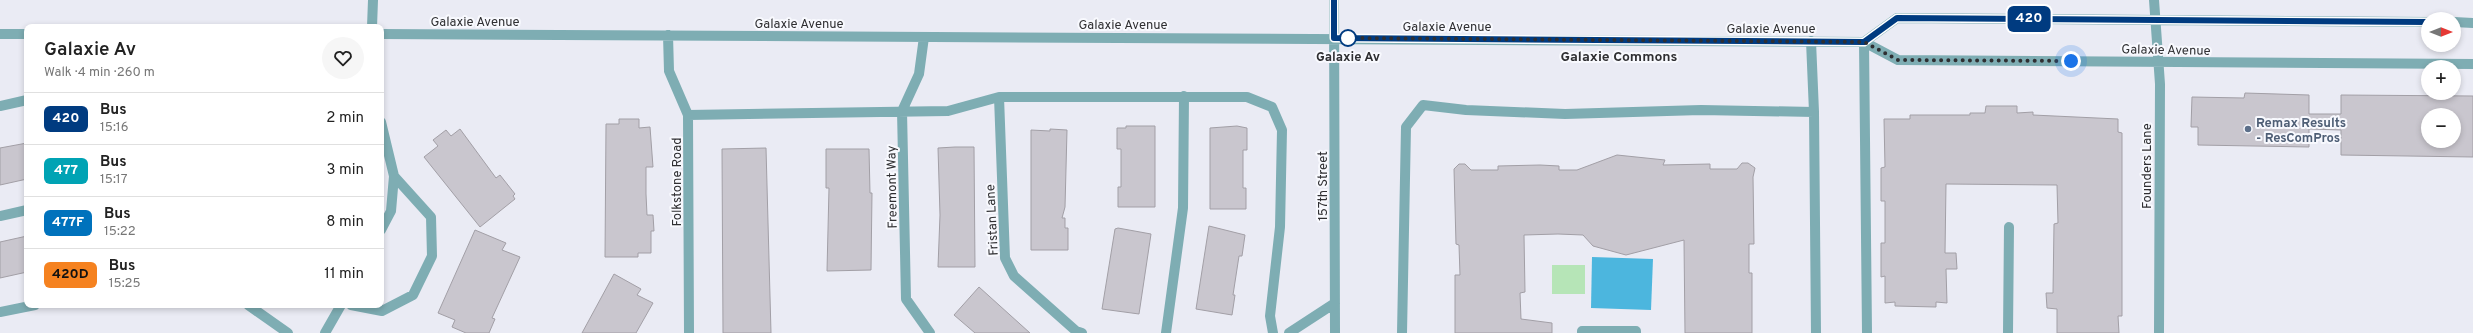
<!DOCTYPE html>
<meta charset="utf-8">
<style>
body{margin:0;font-family:Overpass,sans-serif;background:#f6f6f6;color:#222;height:100vh;display:flex;flex-direction:column;font-size:15px;white-space:nowrap}
*{box-sizing:border-box;margin:0}
p{font-size:13px;color:#767676}
.icon{flex:none;width:22px;height:22px;fill:none;stroke:currentColor;stroke-width:2;stroke-linecap:round;stroke-linejoin:round}
.map{position:relative;flex:1;overflow:hidden}
.details{position:absolute;left:24px;top:24px;width:360px;height:284px;display:flex;flex-direction:column;background:#fff;border-radius:8px;box-shadow:0 2px 6px #0003}
.details>*{flex:none}
.badge{padding:0 8px;border-radius:6px;font-size:14px;line-height:26px}
.needle{width:26px;rotate:90deg}
.fabs{position:absolute;left:2421px;top:12px;display:grid;gap:8px}
.fabs a{display:grid;place-items:center;width:40px;height:40px;border-radius:50%;background:#fff;box-shadow:0 2px 6px #0003;font-size:20px}
.you{position:absolute;width:20px;height:20px;margin:-10px;border:3px solid #fff;border-radius:50%;background:#1a73e8;box-shadow:0 0 0 6px #1a73e833}
.map>.badge{position:absolute;translate:-50% -50%;box-shadow:0 0 0 2px #fff}
.round{display:grid;place-items:center;flex:none;width:42px;height:42px;border-radius:21px;background:#f6f6f6}
.headline{display:flex;align-items:center;justify-content:space-between;height:68px;padding:0 20px}
h1{font-size:19px;font-weight:600;line-height:30px}
ul{padding:0;list-style:none}
li{display:flex;align-items:center;gap:12px;height:52px;padding:0 20px;border-top:1px solid #e0e0e0}
li div{flex:1}
li b{display:block;font-size:15px}
li em{font-style:normal}
li .badge{min-width:44px;font-weight:700;text-align:center}
.map>svg:first-child{display:block}
.green{fill:#b6e5b7}
.water{fill:#4cb6de}
.building{fill:#c9c6ce;stroke:#a29fa6;fill-rule:evenodd}
.lines{fill:none;stroke-linecap:round;stroke-linejoin:round}
.minor{stroke:#7eadb3;stroke-width:10}
.line-casing{stroke:#fff;stroke-width:9}
.line{stroke:#003b80;stroke-width:6}
.walk{stroke:#2f2f32;stroke-width:4;stroke-dasharray:0 7.2}
.stop-dot{fill:#fff;stroke:#003b80;stroke-width:2}
.service-dot{fill:#5c6f8a;stroke:#f8f9fe;stroke-width:1.5}
.labels{text-anchor:middle;stroke-width:4;stroke-linejoin:round;paint-order:stroke}
.street-label{font-size:13px;fill:#2f2f32;stroke:#f8f9fe}
.stop-label{font-size:13px;font-weight:bold;fill:#2f2f32;stroke:#f8f9fe}
.service-label{font-size:13px;font-weight:bold;fill:#4e5e75;stroke:#f8f9fe;text-anchor:start}
.neighbourhood-label{font-size:14px;font-weight:bold;fill:#2f2f32;stroke:#f8f9fe}
</style>
<div class="map">
<svg width="2473" height="333" viewBox="0 0 2473 333">
<rect width="100%" height="100%" fill="#eaebf4"/>
<path class="green" d="M1552,265H1585V294H1552Z"/>
<path class="water" d="M1592,257L1653,259L1651,310L1591,308Z"/>
<path class="building" d="M2245,93L2309,95V114H2341V95L2473,96V157L2341,155V130L2309,129V147L2198,145V127H2191L2192,97L2244,98ZM2428,115H2454V141H2428Z
M1986,106H2017V113L2033,112V115L2118,119V132L2122,133V316H2118L2119,333H2057V309L2047,308L2046,293H2053L2054,224L2058,223L2057,185L1946,184L1945,253H1956L1957,269H1946L1947,303L1936,302V307L1895,306V302L1885,303V276L1881,277V243H1885V201H1881V168L1885,167L1884,119H1910V115H1970V113H1985Z
M619,119H639V128L650,127L653,167H646V194L647,215H653L654,231H651V253H638V257H605L606,124H619Z
M1126,126H1155V207H1118V187H1121V149H1117V128H1126Z
M1237,126L1247,128V150H1243V188H1246V209H1210V128Z
M460,129L496,178L500,175L515,194L513,196L515,199L480,227L424,157L438,146L433,140L446,130L451,136Z
M1050,129L1067,130L1065,207L1062,218H1065V228H1068V250H1031V130L1050,131Z
M27,143V179L0,185V148Z
M955,147H974L975,267H938L940,215L938,148Z
M766,148L771,333H723L722,149Z
M826,149H869L870,193H872L871,270L827,271L829,188H826Z
M1617,155L1665,160L1663,165L1710,164V169H1737L1742,163H1748L1755,168L1753,177L1754,244H1749V273H1752V333H1685L1684,240L1626,255L1593,246L1583,235L1558,234L1524,235L1525,292L1520,293L1521,319L1552,323V333H1455V275H1460L1459,245L1456,244L1454,169L1459,164H1465L1471,170H1498V166L1540,165L1559,166V170H1577Z
M1209,226L1245,235L1242,256H1239L1233,295H1235L1232,315L1196,309Z
M1118,228L1151,234L1139,314L1102,309L1115,229Z
M475,230L506,243L502,250L520,257L492,318L495,319L489,333H466L452,327L455,320L438,313Z
M27,236V272L0,278V242Z
M614,274L641,289L637,295L653,303L636,333H582Z
M979,287L1030,333H975L954,315Z"/>
<g class="lines">
<path class="minor" d="M1334,0L1335,333
M2154,0L2160,84L2159,333
M2454,22L2473,23
M372,27L373,0
M0,34H27
M381,34L1864,42L1898,60L2473,64
M668,35L669,71L688,115L689,333
M924,37L919,74L902,111L906,299L930,333
M1864,42L1897,18L2428,22
M1864,42L1867,333
M999,97L1005,258L1014,276L1076,331L1082,333
M0,106L27,100
M1814,112L1816,333
M688,115L948,111L999,97H1247L1272,107L1282,130L1280,227L1270,316L1273,333
M381,122L394,176L391,211L381,230
M0,216L27,210
M248,305L288,333
M351,305L382,311L413,295L432,256L431,217L394,176
M0,312L35,305
M325,333L341,305
M1166,333L1183,208L1184,96
M1289,333L1335,303
M1402,333L1406,127L1423,105L1466,110L1565,114L1701,110L1814,112L1811,41
M1582,333V331H1636V333
M2008,333L2009,227"/>
</g>
<g class="lines">
<g class="line-casing">
<path id="line" d="M1334,0V38L1864,42L1897,18L2428,22"/>
</g>
<use href="#line" class="line"/>
<path class="walk" d="M1348,38L1864,42L1898,60L2071,61"/>
</g>
<circle class="stop-dot" cx="1348" cy="38" r="8"/>
<circle class="service-dot" cx="2248" cy="129" r="4"/>
<g class="labels">
<g class="street-label">
<text x="475" y="26">Galaxie Avenue</text>
<text x="799" y="28">Galaxie Avenue</text>
<text x="1123" y="29">Galaxie Avenue</text>
<text x="1447" y="31">Galaxie Avenue</text>
<text x="1771" y="33">Galaxie Avenue</text>
<text transform="translate(2166 49) rotate(1)" y="5">Galaxie Avenue</text>
<text transform="translate(2146 166) rotate(-90)" y="5">Founders Lane</text>
<text transform="translate(676 182) rotate(-90)" y="5">Folkstone Road</text>
<text transform="translate(1322 186) rotate(-90)" y="5">157th Street</text>
<text transform="translate(891 187) rotate(-91)" y="5">Freemont Way</text>
<text transform="translate(991 220) rotate(-93)" y="5">Fristan Lane</text>
</g>
<g class="stop-label">
<text x="1348" y="61">Galaxie Av</text>
</g>
<g class="service-label">
<text x="2256" y="127">Remax Results<tspan x="2256" dy="15">- ResComPros</tspan></text>
</g>
<g class="neighbourhood-label">
<text x="1619" y="61">Galaxie Commons</text>
</g>
</g>
</svg>
<div class="fabs">
<a><svg class="needle" viewBox="-14 -14 28 28"><path d="M0-13l5 13h-10z" fill="#e53935"/><path d="M0 13l5-13h-10z" fill="#767676"/></svg></a>
<a>+</a>
<a>−</a>
</div>
<div class="you" style="left:2071px;top:61px"></div>
<b class="badge" style="left:2029px;top:19px;background:#003b80;color:#fff">420</b>
<section class="details">
<div class="headline"><div><h1>Galaxie Av</h1><p>Walk · 4 min · 260 m</p></div><a class="round"><svg class="icon" aria-label="heart" viewBox="0 0 24 24"><path d="M12 20l-8-8c-3-5 5-10 8-4 3-6 11-1 8 4z"/></svg></a></div>
<ul>
<li><span class="badge" style="background:#003b80;color:#fff">420</span><div><b>Bus</b><p>15:16</p></div><em>2 min</em></li>
<li><span class="badge" style="background:#00a3b4;color:#fff">477</span><div><b>Bus</b><p>15:17</p></div><em>3 min</em></li>
<li><span class="badge" style="background:#0072bc;color:#fff">477F</span><div><b>Bus</b><p>15:22</p></div><em>8 min</em></li>
<li><span class="badge" style="background:#f58220;color:#111">420D</span><div><b>Bus</b><p>15:25</p></div><em>11 min</em></li>
</ul>
</section>
</div>
